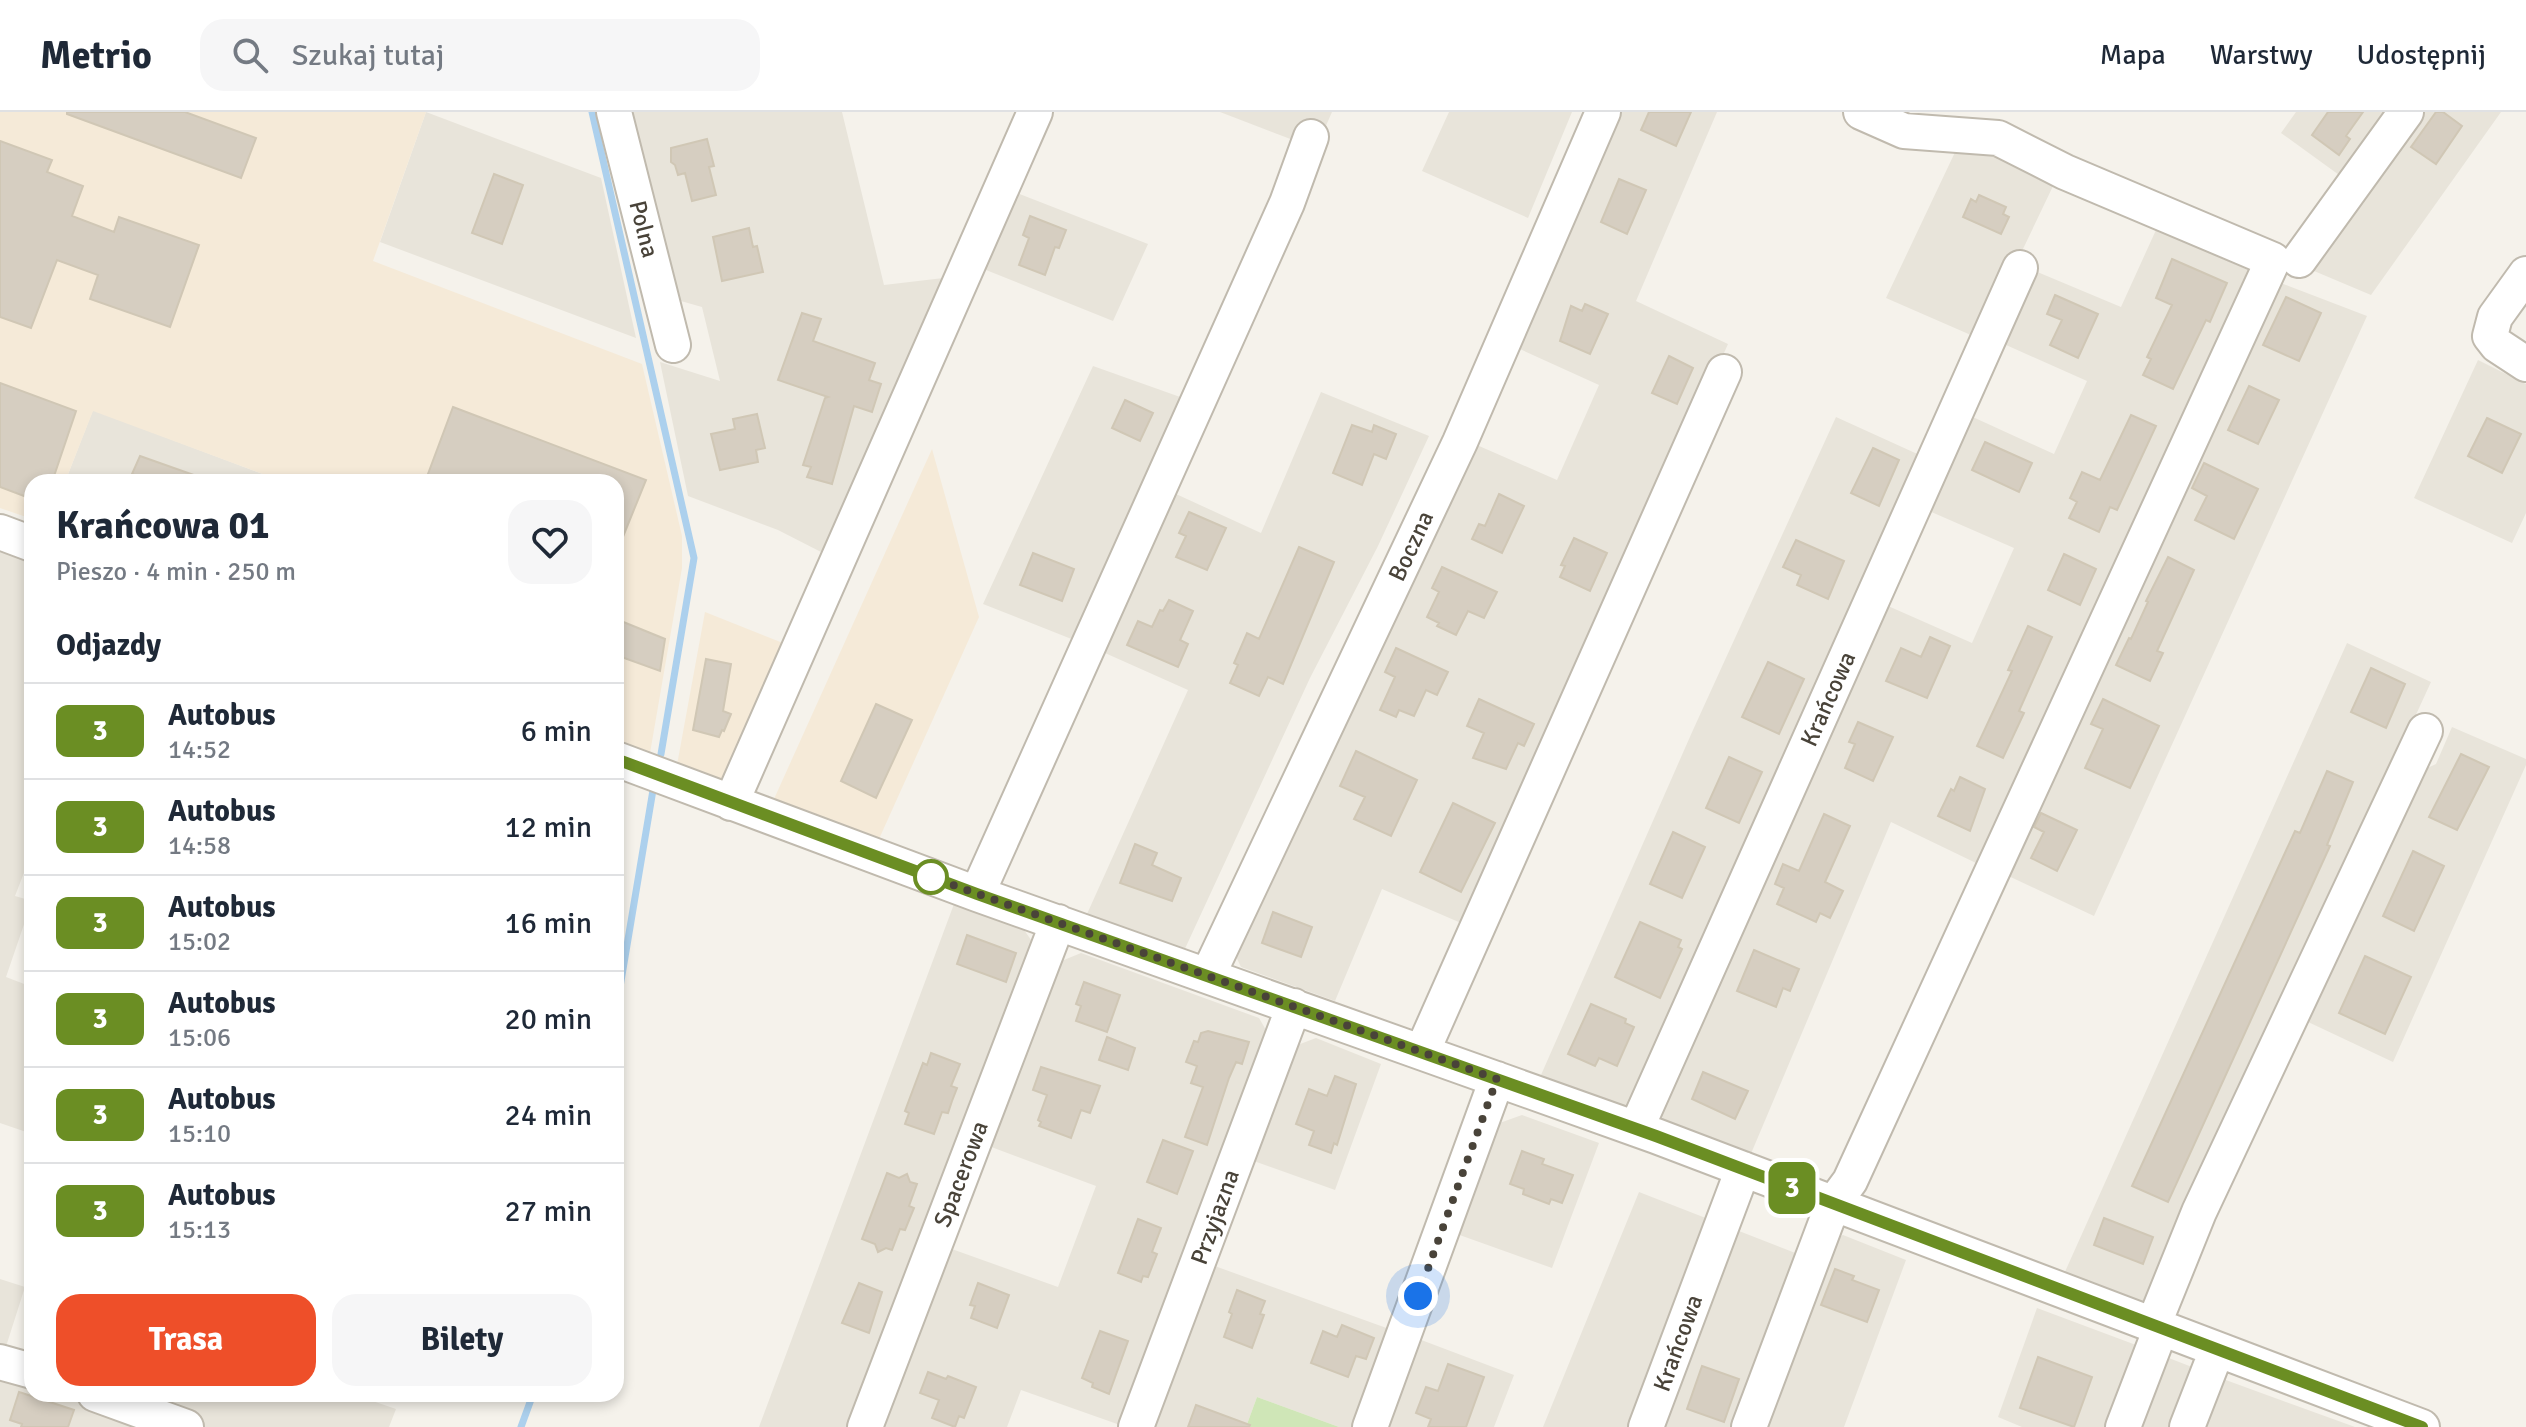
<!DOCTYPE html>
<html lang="pl">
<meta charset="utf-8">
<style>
body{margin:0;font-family:Signika,sans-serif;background:#f6f6f7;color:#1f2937;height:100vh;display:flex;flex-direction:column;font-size:30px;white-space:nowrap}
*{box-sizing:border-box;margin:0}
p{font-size:26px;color:#747a83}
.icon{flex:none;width:44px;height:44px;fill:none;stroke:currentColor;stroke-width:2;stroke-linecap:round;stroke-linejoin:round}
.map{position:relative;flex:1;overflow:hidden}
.details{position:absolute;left:24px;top:362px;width:600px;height:928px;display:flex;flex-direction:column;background:#fff;border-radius:24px;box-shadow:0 4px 12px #0003}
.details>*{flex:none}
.badge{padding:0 16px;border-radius:12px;font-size:28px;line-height:52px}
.you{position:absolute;width:40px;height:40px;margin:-20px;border:6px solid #fff;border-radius:50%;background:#1a73e8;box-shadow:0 0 0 12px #1a73e833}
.map>.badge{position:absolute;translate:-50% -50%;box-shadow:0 0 0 4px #fff}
h2{padding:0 32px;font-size:30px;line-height:72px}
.round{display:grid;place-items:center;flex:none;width:84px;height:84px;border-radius:24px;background:#f6f6f7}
.head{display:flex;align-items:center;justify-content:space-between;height:136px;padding:0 32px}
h1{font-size:38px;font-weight:700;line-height:60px}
.action{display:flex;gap:16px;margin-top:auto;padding:16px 32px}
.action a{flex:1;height:92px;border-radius:24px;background:#ee4f29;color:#fff;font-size:32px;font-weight:700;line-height:92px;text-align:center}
.action a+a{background:#f6f6f7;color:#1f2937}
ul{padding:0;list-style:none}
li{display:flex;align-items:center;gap:24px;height:96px;padding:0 32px;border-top:2px solid #e0e1e3}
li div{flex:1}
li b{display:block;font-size:30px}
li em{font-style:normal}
li .badge{min-width:88px;font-weight:700;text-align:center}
header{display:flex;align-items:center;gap:48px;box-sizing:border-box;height:112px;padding:0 40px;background:#fff;border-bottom:2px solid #e0e1e3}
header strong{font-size:38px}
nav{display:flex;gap:44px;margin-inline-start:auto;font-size:28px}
.search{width:560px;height:72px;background:#f6f6f7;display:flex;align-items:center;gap:20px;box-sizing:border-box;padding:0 28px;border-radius:24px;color:#747a83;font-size:30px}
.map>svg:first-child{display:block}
.residential{fill:#e8e4da}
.commercial{fill:#f5ead8}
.green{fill:#cfe6b7}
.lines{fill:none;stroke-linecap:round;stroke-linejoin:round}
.stream{stroke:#acd0ed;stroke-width:7}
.building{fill:#d6cec1;stroke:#d0c7b5;stroke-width:2}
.minor-casing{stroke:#c0baae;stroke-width:38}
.minor{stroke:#fff;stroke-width:34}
.line-casing{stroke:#fff;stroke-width:18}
.line{stroke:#6b8e23;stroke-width:12}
.walk{stroke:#494339;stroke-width:8;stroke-dasharray:0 14.4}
.stop-dot{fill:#fff;stroke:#6b8e23;stroke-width:4}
.labels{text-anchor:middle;stroke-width:6;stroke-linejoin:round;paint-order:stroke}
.street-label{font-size:24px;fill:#494339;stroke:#fff}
</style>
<header>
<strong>Metrio</strong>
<div class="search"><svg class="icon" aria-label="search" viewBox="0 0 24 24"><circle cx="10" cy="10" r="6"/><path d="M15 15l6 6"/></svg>Szukaj tutaj</div>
<nav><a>Mapa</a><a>Warstwy</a><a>Udostępnij</a></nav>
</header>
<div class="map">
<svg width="2526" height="1315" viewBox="0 0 2526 1315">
<rect width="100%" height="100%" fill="#f5f2eb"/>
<path class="residential" d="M426,0L601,66L636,226L380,130Z
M628,0H842L884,173L952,165L823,441L778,418L688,384L660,250L720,269L702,195L674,187Z
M1220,0H1332L1321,25L1301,31Z
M1449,0H1572L1528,106L1422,59Z
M1614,0H1717L1636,189L1728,232L1468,814L1382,777L1335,889L1241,855L1231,834L1470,330L1557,368L1599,273L1511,233Z
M2296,0H2394L2346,68L2281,21Z
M2418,0H2501L2371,183L2307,156Z
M1957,36L1986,38L2054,72L1980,227L1886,186Z
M1017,81L1148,132L1113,209L981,156Z
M2156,118L2251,159L1976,751L1891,710L1750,1044L1659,1010L1652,996L1879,490L1972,531L2014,436L1920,395L1964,301L2054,342L2087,269L1995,228L2028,156L2121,195Z
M2278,170L2367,204L2094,804L2000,760Z
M2478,248L2526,272V401L2512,431L2414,386Z
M1093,254L1183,286L1074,528L983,492Z
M1321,280L1429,324L1378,434L1310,566L1183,841L1087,802L1188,578L1105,541L1176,382L1261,421Z
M93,298L284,370H65Z
M1836,305L1924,345L1630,999L1541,963L1693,618Z
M0,435L32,446V740L15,784L32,789L6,865L32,875V1022L0,1011Z
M2347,531L2431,570L2145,1192L2064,1162Z
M2452,615L2526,647V653L2393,950L2306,909L2421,659L2436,652Z
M954,792L1022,815L1036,835L854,1315H759Z
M1081,841L1259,906L1270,925L1120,1313L1021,1278L1007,1315H882L949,1136L1058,1175L1096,1074L986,1033L1059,850Z
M1316,926L1381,952L1335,1078L1251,1048L1295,934Z
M1522,1003L1599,1031L1552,1156L1454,1121L1494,1013Z
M1639,1080L1803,1144L1736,1315H1543Z
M1843,1123L1906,1148L1844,1315H1760L1829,1130Z
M1212,1153L1392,1218L1358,1315H1339L1257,1285L1246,1315H1149Z
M0,1167L25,1175L2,1247L0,1246Z
M2037,1196L2144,1236L2115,1315H2022L1998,1305Z
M1416,1226L1514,1263L1494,1315H1385Z
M2161,1243L2223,1267L2355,1315H2133Z
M0,1257L32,1268V1282H75L130,1300L141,1311L150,1282H352L396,1297L389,1315H0Z"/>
<path class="commercial" d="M0,0H426L373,149L642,252L682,424V456L650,641L616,629V370H284L93,299L65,370H32V407L0,396Z
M932,337L979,505L879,727L774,687Z
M705,500L783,531L721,668L677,653Z"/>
<path class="green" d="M1257,1285L1339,1315H1246Z"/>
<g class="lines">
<path class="stream" d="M592,0L694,446L661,642
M616,899L653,678
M521,1315L533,1282"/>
</g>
<path class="building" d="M67,0H185L256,26L241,66L67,2Z
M1649,0H1691L1676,34L1641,18Z
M2328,0H2363L2346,24L2350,27L2339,43L2312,23Z
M2436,0H2443L2462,14L2436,52L2411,35Z
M707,27L714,54L709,55L716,83L692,89L685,61L678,63L675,53L671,50V36Z
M0,29L52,48L47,60L83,74L72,104L114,120L119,105L199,133L170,215L90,187L98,163L57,148L31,216L0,205Z
M494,62L523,73L502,132L472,121Z
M1619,67L1646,78L1627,122L1601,110Z
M1979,83L2006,95L2003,102L2009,105L2001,122L1963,105L1971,87L1976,90Z
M1030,104L1066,118L1059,136L1055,135L1045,163L1019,153L1029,126L1023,123Z
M749,116L753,135L757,134L763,160L722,169L713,125Z
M2172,147L2227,171L2210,210L2206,208L2173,277L2143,263L2151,247L2147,245L2172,193L2156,186Z
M2055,183L2098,202L2078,246L2050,233L2062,208L2047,202Z
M2286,185L2321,201L2299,249L2263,233Z
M1585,192L1608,202L1590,242L1560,229L1571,194L1582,199Z
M802,201L821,207L813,229L875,251L869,268L881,272L872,300L854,294L832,372L807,365L811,355L803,353L825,286L828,285L778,268Z
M1669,244L1693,256L1677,292L1652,281Z
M0,271L76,299L52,370H32V387L0,375Z
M2249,274L2279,288L2258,332L2228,318Z
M1125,288L1153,301L1140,329L1112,316Z
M453,295L646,368L618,437L616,370H425Z
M757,302L765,336L756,338L758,350L720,358L711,322L735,317L733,307Z
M2131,303L2156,314L2117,398L2110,395L2099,420L2069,406L2077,390L2070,386L2082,360L2100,368Z
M2487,306L2521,322L2502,361L2468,344Z
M1352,313L1372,320L1374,313L1396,322L1386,347L1374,342L1362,373L1333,361Z
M1985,330L2032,351L2019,380L1972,358Z
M1873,336L1899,348L1879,394L1851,381Z
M140,344L205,367V370H152L132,362Z
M2204,351L2258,377L2234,427L2195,408L2207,384L2192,376Z
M1499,382L1524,394L1502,441L1472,427L1479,412L1485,414Z
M1189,400L1226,416L1207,458L1176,445L1186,424L1179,421Z
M1574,426L1607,441L1590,479L1560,465L1565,454L1561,453Z
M1796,428L1844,449L1828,487L1797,473L1801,463L1783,455Z
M1299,435L1334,450L1283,572L1268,565L1259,584L1230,571L1238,553L1234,551L1247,521L1259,527Z
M1033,441L1074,457L1062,489L1020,473Z
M2064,442L2096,457L2080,493L2048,478Z
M2168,445L2194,458L2157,539L2163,541L2150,569L2116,553L2129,526L2131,527L2148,490L2146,489Z
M1442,455L1497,480L1484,506L1468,499L1456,523L1437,514L1439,511L1427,505L1439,480L1432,476Z
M1169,488L1193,499L1180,528L1188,532L1178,555L1127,533L1138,509L1152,515L1160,498L1163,499Z
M616,507L665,527L660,559L616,543Z
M2028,514L2052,525L2019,599L2024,601L2003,646L1977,634L2012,559L2008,558Z
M1930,525L1950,534L1927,586L1886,569L1901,536L1921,545Z
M1396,536L1448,560L1437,583L1426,578L1414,604L1399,598L1396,605L1380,598L1395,565L1385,560Z
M706,547L731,552L723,599L731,602L724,619L722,618L719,625L693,618Z
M1768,550L1804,567L1779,622L1742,605Z
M2371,556L2405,572L2386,616L2351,600Z
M1479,587L1534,612L1524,634L1518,631L1506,657L1473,646L1484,621L1467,614Z
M2103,587L2159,614L2130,676L2085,656L2103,617L2091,612Z
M876,592L912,608L876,686L841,669Z
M1858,610L1893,625L1873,669L1845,656L1855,632L1849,630Z
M1356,639L1417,668L1391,724L1354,707L1365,685L1340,674Z
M2461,642L2489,655L2457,718L2429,705Z
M1729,645L1762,660L1739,711L1706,696Z
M2327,659L2353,670L2327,733L2330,734L2168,1090L2132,1074L2295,719L2300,721Z
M1960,665L1985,677L1970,719L1938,704L1951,677L1954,679Z
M1453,691L1495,711L1461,780L1420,760Z
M2041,701L2077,718L2057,759L2031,746L2044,720L2034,715Z
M1824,702L1850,714L1825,770L1843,779L1830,806L1820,801L1816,810L1777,792L1784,776L1775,772L1783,752L1799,759Z
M1673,720L1705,735L1682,786L1650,772Z
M1135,732L1157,741L1152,753L1181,766L1172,789L1120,771Z
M2413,739L2444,754L2414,819L2383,804Z
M1273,800L1312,815L1301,845L1262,831Z
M1640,810L1681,828L1678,835L1682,837L1660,886L1615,865Z
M967,823L1016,841L1006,870L957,852Z
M1754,838L1799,857L1790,879L1783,876L1776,895L1737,879Z
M2365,844L2411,865L2385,922L2339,901Z
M1084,870L1120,883L1107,920L1076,909L1081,894L1076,892Z
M1591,892L1626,907L1625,911L1634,915L1617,954L1599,946L1595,954L1568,942Z
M1208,919L1249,930L1242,952L1236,950L1229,966L1207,1033L1185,1025L1203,975L1191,971L1197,954L1186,950L1194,929L1198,930L1201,921Z
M1107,925L1135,936L1128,958L1099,948Z
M931,941L960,952L951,974L957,976L952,989L948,1001L942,1000L934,1022L905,1012L909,1001L905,999L923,951L927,953Z
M1041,955L1100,974L1090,1001L1081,998L1071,1026L1039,1014L1041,1010L1038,1008L1047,983L1033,978Z
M1703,960L1748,979L1735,1007L1692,987Z
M1335,964L1356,972L1337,1033L1334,1031L1331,1041L1309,1033L1314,1019L1296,1012L1309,977L1327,984Z
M1163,1028L1193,1039L1177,1082L1147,1070Z
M1522,1039L1544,1047L1542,1052L1573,1063L1562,1091L1551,1087L1549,1092L1523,1082L1524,1077L1510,1072Z
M887,1061L899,1066L907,1062L910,1070L917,1072L909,1094L914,1096L905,1118L900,1117L892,1138L886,1136L878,1140L875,1132L862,1127Z
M2104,1106L2153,1125L2143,1152L2094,1133Z
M1138,1107L1161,1116L1152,1140L1157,1142L1148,1165L1143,1164L1141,1170L1118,1161Z
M1835,1157L1854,1164L1852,1168L1879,1178L1867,1210L1821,1193Z
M859,1171L882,1180L869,1221L842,1211Z
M978,1171L1009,1183L997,1216L971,1206L975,1194L970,1193Z
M1237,1178L1265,1189L1260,1202L1264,1203L1252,1236L1224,1225L1232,1202L1229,1200Z
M1342,1213L1374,1226L1366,1247L1356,1244L1348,1265L1311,1251L1323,1219L1337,1225Z
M1100,1219L1128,1229L1109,1282L1092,1275L1093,1271L1082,1266Z
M2038,1245L2092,1265L2074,1315L2020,1296Z
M1448,1252L1484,1265L1466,1315H1428L1431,1307L1416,1301L1426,1275L1438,1279Z
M1702,1254L1739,1267L1724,1310L1687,1297Z
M928,1260L946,1267L948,1264L976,1275L964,1306L959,1304L955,1315L932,1306L939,1288L920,1281Z
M19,1280L74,1298L68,1315H21L22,1312L10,1308Z
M1196,1293L1250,1313L1249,1315H1188Z"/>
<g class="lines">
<g class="minor-casing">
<path id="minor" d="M614,0L673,233
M2299,148L2406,0
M2526,162L2495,205L2490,224L2497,233L2526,252
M0,420L32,432
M616,647L977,782L1656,1024L2422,1315
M731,691L1035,0
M977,782L1287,91L1311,25
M1208,863L1460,330L1603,0
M1422,940L1724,260
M1636,1017L2020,156
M2153,1214L2199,1100L2425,619
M0,1250L32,1259
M95,1282L186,1315
M865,1315L1058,810
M1136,1315L1294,894
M1370,1315L1497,967
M1646,1315L1743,1057
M1749,1315L1833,1092L1850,1069L2273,148L2065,60L1998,26L1904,19L1861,0
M2123,1315L2161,1216
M2187,1315L2217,1238"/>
</g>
<use href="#minor" class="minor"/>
</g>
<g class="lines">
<g class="line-casing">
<path id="line" d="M616,647L977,782L1656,1024L2422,1315"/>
</g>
<use href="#line" class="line"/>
<path class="walk" d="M931,765L922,762L1497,967L1418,1184"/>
</g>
<circle class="stop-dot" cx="931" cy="765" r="16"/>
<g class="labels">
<g class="street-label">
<text transform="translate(644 117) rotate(76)" y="8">Polna</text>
<text transform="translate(1411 434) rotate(-65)" y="8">Boczna</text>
<text transform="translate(1828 587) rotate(-66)" y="8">Krańcowa</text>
<text transform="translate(961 1062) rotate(-69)" y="8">Spacerowa</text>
<text transform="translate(1215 1105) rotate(-70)" y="8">Przyjazna</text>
<text transform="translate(1678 1231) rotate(-70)" y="8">Krańcowa</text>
</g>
</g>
</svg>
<div class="you" style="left:1418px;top:1184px"></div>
<b class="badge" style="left:1792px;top:1076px;background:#6b8e23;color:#fff">3</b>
<section class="details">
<div class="head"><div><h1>Krańcowa 01</h1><p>Pieszo · 4 min · 250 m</p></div><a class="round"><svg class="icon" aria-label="heart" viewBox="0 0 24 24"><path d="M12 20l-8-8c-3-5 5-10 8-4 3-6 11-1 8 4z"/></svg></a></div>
<h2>Odjazdy</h2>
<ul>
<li><span class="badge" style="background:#6b8e23;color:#fff">3</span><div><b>Autobus</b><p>14:52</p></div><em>6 min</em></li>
<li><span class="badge" style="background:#6b8e23;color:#fff">3</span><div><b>Autobus</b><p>14:58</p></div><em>12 min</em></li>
<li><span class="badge" style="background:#6b8e23;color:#fff">3</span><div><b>Autobus</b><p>15:02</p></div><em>16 min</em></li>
<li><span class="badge" style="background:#6b8e23;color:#fff">3</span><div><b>Autobus</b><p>15:06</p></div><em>20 min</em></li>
<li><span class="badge" style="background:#6b8e23;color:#fff">3</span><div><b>Autobus</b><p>15:10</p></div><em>24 min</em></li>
<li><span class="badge" style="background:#6b8e23;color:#fff">3</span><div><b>Autobus</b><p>15:13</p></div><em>27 min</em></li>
</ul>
<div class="action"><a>Trasa</a><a>Bilety</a></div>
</section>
</div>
